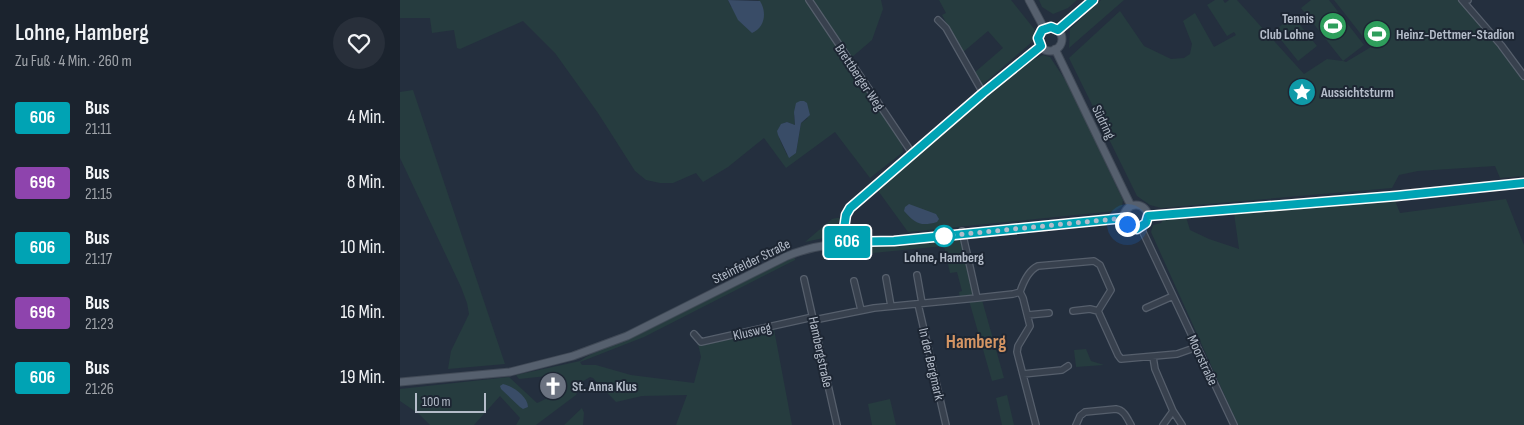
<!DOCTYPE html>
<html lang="de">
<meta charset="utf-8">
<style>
body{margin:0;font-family:"Sofia Sans Condensed",sans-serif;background:#282f3a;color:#f1f3f6;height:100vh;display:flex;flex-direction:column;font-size:19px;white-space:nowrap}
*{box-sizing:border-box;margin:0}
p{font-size:16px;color:#a0a4aa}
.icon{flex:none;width:28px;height:28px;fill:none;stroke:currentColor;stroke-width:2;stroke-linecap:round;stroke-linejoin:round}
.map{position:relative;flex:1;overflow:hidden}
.sheet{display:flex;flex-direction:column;background:#1b232e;width:400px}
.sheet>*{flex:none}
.badge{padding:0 10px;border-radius:4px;font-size:18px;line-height:32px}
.scale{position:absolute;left:15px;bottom:12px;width:71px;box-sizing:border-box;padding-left:5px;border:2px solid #b4bcc9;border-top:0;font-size:14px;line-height:18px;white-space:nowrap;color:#b4bcc9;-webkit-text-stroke:4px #1d2633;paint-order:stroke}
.you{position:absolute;width:25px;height:25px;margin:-12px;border:4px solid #fff;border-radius:50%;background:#1a73e8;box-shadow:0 0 0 8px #1a73e833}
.map>.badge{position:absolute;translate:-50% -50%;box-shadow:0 0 0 2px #fff}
.round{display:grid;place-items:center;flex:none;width:52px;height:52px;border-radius:26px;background:#282f3a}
.head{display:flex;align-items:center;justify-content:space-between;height:85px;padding:0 15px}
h1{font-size:24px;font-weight:600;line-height:38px}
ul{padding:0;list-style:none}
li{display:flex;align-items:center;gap:15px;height:65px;padding:0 15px}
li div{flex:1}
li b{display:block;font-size:19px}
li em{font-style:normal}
li .badge{min-width:55px;font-weight:700;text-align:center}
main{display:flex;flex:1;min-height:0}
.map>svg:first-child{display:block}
.green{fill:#263c3f;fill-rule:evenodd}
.water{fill:#394c67}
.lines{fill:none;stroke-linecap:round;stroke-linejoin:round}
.minor-casing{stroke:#565f6c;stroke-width:8}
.major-casing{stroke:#414a57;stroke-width:9}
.minor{stroke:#38414e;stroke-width:5.5}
.major{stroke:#56606e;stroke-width:7}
.line-casing{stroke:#fff;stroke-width:11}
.line{stroke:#00a3b4;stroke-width:8}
.walk{stroke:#b4bcc9;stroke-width:5;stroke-dasharray:0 9}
.stop-dot{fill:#fff;stroke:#00a3b4;stroke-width:2.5}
.labels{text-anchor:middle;stroke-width:4;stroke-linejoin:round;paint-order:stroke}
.poi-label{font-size:14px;font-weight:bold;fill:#b4bcc9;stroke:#1d2633;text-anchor:start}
.street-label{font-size:14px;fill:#b4bcc9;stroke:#1d2633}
.stop-label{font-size:14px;font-weight:bold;fill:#b4bcc9;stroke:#1d2633}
.district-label{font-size:19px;font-weight:bold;fill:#d59563;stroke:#1d2633}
</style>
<main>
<section class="sheet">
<div class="head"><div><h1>Lohne, Hamberg</h1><p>Zu Fuß · 4 Min. · 260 m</p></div><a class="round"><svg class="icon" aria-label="heart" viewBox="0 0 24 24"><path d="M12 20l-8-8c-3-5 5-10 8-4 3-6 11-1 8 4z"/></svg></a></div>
<ul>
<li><span class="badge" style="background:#00a3b4;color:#fff">606</span><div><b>Bus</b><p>21:11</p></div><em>4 Min.</em></li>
<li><span class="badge" style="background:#8e44ad;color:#fff">696</span><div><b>Bus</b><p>21:15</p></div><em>8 Min.</em></li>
<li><span class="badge" style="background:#00a3b4;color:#fff">606</span><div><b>Bus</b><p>21:17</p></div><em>10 Min.</em></li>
<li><span class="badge" style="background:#8e44ad;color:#fff">696</span><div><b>Bus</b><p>21:23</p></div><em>16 Min.</em></li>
<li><span class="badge" style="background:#00a3b4;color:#fff">606</span><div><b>Bus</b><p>21:26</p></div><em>19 Min.</em></li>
</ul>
</section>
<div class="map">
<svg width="1124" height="425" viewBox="0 0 1124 425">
<rect width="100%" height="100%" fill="#242f3e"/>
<path class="green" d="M0,0H328L331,7L360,1L357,0H407L502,143L503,152L470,178L435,132L386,168L364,138L328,167L303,182L296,173L273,183H260L246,180L235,171L198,113L155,53L123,21L60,49L57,48L54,30L32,33L30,18H0ZM394,115L408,118L401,123L396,153L387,155C382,143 370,127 387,122L395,125Z
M412,0H481L483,9L472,40L451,58Z
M539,0H611L635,30L633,41L581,86L574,73L603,48L588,31L562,53L542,15L546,13Z
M639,0H677L668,8L653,14L642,7Z
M701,0H724L669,48L670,29Z
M815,0H823L825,3L829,0H837L904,74L927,59L943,61L901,8L911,0H929L964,45L943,61L946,62L971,47L934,0H1059L1101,48L1124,79V176L1100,178L1095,166L1018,171L999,175L992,188L761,208L750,205L737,196L669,58L720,11L744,46L771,59L784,58L790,54L792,44L783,21L795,13L814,47L836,35L834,32L827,36L807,5Z
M893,16L917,46L898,61L874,31Z
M643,55L650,57L670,87L723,200L722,206L715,211L508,232L479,192V186L518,152L630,61Z
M13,90L105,364L48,369L51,351L69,314L67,303L61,287L0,158V92Z
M994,198L1000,213L1106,199L1124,245V425H838L751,232L753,225L761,223L763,220L786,217L790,230L809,239L839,249L834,213Z
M437,218H440L433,236L405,242L432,219Z
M561,237L575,299L582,300L604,378L592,381L568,297L560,298L559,292L562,291L557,272L550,273L544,246L432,257L430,251L445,248L491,246Z
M395,257V260L244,337L180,362L182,365H196L231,375L294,383L301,357L298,344L301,339L373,324L392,425H276L287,395L242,396L216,402L193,378L190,377L180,383L176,395L136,425H116L120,418L100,396L74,425H30L19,414L0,401V389L109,377L137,403L165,390L162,376L157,375L119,379L116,375L180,361C195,350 221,342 239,334C291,308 342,280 395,257Z
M686,349L691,361L704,365L676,367L674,350Z
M607,395L614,425H602L596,398Z
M490,399L496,425H472L468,404Z
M182,408L184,413L183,425H164Z"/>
<path class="water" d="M328,0L360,1C367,12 365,28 352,33L338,20Z
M400,101H404L407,103L410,115L401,123L396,153L389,158L378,135L377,131L381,124L387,122L395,125L394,112L396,103Z
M509,204L536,214L539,219L537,222C520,227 515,223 504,211L505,207Z
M103,384C113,386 128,397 128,407L123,409L120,407L101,389L100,386Z"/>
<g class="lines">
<g class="minor-casing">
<path id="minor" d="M409,0L512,153
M1062,0L1101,45L1124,76
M1067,0H1068
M538,20L546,28L583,93
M658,30L693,0
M741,228L834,425
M562,231L577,298L613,294L620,292C623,283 629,270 638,266L694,261L700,265L711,290L698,311L718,355L721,359L777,354L797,347
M442,242L446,215L450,208L583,93L641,46
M517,275L522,303
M486,278L491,306
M404,279L437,425
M454,281L461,310
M620,292L623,298L630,326L618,346L617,352L636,425
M518,304L546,425
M746,308L773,296
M673,311L690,309L698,311
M628,315L649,313
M414,320L474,308L577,298
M294,334L301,342L413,317
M753,357L755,369L773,411L763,425
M623,374L662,370L668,366
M773,411L782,425
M676,425L680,416L685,412L716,409C724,410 727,418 731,425"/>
</g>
<g class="major-casing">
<path id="major" d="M629,0L644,28
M638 39a12 12 0 1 1 24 0a12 12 0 1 1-24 0Z
M655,49L731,206
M724 217a12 12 0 1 1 24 0a12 12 0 1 1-24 0Z
M748,216L996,196L1124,183
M0,382L110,372L173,356L227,336L385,257C426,239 462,244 505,240C578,233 651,226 724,218"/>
</g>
<use href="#minor" class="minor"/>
<use href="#major" class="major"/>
</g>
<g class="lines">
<g class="line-casing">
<path id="line" d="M693,0L658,30L651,27L642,30L638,38L641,46L583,93L450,208L446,215L442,242L494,241L724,218L729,226L737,229L746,223L748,216L996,196L1124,183"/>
</g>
<use href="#line" class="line"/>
<path class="walk" d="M544,236L724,218L727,224"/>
</g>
<defs>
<g id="stadium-disc" transform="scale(1.4375)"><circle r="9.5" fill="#2e9e5b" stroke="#1d2633"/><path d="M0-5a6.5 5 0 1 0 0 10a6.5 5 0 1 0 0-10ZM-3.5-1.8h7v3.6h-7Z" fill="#fff"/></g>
<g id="sight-disc" transform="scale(1.4375)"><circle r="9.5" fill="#0f9aa8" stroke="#1d2633"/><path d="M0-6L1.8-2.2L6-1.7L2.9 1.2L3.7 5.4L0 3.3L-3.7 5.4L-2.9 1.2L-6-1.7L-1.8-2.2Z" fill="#fff"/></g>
<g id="church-disc" transform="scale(1.4375)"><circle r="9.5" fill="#6b7280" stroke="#1d2633"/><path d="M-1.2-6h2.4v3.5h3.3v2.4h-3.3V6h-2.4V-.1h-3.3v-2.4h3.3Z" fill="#fff"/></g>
</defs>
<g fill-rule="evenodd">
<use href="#stadium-disc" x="933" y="26"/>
<use href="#stadium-disc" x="977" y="34"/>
<use href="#sight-disc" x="902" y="92"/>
<use href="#church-disc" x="153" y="386"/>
</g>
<circle class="stop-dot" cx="544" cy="236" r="10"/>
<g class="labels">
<g class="poi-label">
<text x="914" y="23" text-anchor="end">Tennis<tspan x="914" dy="16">Club Lohne</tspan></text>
<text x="996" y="39">Heinz-Dettmer-Stadion</text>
<text x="921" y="97">Aussichtsturm</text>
<text x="172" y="391">St. Anna Klus</text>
</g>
<g class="street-label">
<text transform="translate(460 77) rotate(56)" y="5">Brettberger Weg</text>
<text transform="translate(704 122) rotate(64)" y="5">Südring</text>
<text transform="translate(351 261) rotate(-26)" y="5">Steinfelder Straße</text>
<text transform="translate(352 331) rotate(-13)" y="5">Klusweg</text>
<text transform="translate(421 352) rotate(78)" y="5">Hambergstraße</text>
<text transform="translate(803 360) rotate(65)" y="5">Moorstraße</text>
<text transform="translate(532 364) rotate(77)" y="5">In der Bergmark</text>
</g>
<g class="stop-label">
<text x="544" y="262">Lohne, Hamberg</text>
</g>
<g class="district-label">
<text x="576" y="348">Hamberg</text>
</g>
</g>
</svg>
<div class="scale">100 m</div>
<div class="you" style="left:727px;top:224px"></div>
<b class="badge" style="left:447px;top:242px;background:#00a3b4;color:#fff">606</b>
</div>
</main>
